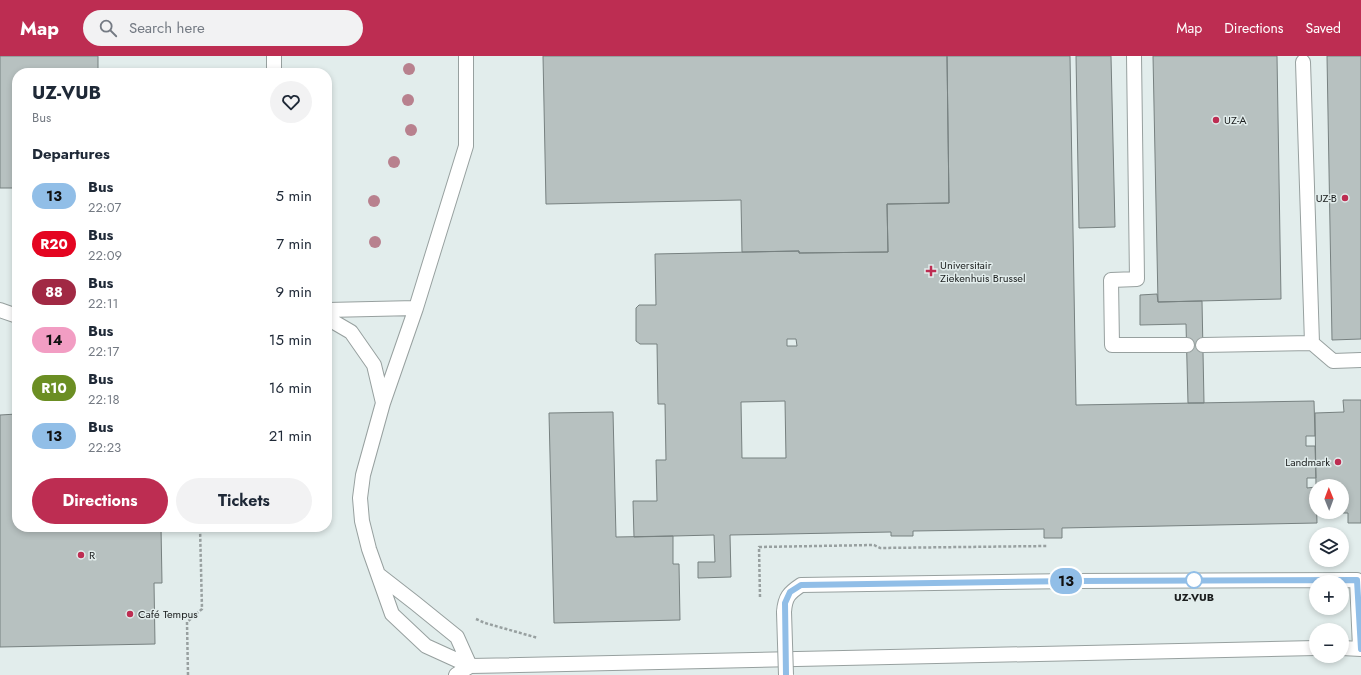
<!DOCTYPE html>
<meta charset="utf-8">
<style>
body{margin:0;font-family:Jost,sans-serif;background:#f2f2f3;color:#1f2937;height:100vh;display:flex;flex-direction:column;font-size:15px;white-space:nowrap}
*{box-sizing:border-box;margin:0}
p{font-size:13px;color:#747a83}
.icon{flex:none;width:22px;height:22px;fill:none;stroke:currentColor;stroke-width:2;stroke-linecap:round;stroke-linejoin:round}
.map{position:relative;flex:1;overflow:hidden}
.details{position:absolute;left:12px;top:12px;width:320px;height:464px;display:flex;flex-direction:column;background:#fff;border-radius:16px;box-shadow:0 2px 6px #0003}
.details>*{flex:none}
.badge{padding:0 8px;border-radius:13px;font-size:14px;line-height:26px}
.needle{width:26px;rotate:359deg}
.tools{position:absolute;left:1309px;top:423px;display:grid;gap:8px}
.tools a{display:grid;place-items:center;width:40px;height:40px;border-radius:50%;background:#fff;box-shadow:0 2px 6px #0003;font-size:20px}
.map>.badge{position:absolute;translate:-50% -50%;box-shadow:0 0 0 2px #fff}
h2{padding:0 20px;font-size:15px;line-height:36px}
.round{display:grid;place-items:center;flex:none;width:42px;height:42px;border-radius:21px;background:#f2f2f3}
.headline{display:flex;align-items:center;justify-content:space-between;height:68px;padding:0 20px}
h1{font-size:19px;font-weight:700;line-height:30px}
.action{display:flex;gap:8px;margin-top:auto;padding:8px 20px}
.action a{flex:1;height:46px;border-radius:24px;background:#bd2d52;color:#fff;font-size:16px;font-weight:700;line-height:46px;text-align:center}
.action a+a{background:#f2f2f3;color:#1f2937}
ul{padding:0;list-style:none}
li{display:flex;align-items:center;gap:12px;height:48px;padding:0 20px}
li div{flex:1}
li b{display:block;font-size:15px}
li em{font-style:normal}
li .badge{min-width:44px;font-weight:700;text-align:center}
header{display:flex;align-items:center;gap:24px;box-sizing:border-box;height:56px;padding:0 20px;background:#bd2d52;color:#fff}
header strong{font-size:19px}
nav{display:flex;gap:22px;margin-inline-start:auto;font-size:14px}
.search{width:280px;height:36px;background:#f2f2f3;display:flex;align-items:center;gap:10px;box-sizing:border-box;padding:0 14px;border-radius:22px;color:#747a83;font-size:15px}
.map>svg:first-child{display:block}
.building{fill:#b7c1c0;stroke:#778180;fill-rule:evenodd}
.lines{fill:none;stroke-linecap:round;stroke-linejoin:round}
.lane-casing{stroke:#97a09f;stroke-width:16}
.path{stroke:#98a0a0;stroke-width:2.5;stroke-dasharray:3 2;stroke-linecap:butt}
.lane{stroke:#fff;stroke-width:14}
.lane-bridge-casing{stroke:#97a09f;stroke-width:16;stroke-linecap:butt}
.lane-bridge{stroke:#fff;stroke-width:14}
.tree{fill:#b8818e}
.line-casing{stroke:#fff;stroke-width:9}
.line{stroke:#91bee7;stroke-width:6}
.poi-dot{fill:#bd2d52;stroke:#e2edec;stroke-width:1.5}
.stop-dot{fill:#fff;stroke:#91bee7;stroke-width:2}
.labels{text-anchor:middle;stroke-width:3;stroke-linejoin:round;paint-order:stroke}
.poi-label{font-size:11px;fill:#1b1e1e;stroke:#e2edec;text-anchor:start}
.stop-label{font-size:11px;font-weight:bold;fill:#1b1e1e;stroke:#e2edec}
</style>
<header>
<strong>Map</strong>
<div class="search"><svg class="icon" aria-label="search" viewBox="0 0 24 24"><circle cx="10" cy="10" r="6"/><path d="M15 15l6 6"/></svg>Search here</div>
<nav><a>Map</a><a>Directions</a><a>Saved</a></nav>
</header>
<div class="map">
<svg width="1361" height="619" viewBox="0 0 1361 619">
<rect width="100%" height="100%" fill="#e2edec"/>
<path class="building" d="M0,0H98V17H17V132H0Z
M543,0H947L949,147L887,148L888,196L799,197V195L742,196L741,144L546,148Z
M947,0H1070L1076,349L1314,345L1315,380H1306V390H1315L1316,422H1307V432L1316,431L1317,467L1062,472V482H1044V473L913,475V480H891V476L730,479L731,521L698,522V506H715L714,479L634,481L633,445H657L656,404H666L665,348H658L657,288H640L636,285V252L639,249H656L655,198L799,195V197L888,196L887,148L949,147ZM787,283H796L797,290H787ZM785,345L786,402H742L741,346Z
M1076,0H1111L1115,171L1079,172Z
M1153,0H1277L1281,243L1158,246Z
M1327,0H1361V283L1332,284Z
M1157,238L1158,246L1202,245L1204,347H1188L1186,268L1140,269V239Z
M1343,344H1361V467H1348V457H1316V456H1342V430H1316L1315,357L1344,356Z
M613,356L616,481L673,480V508H679L680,564L554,567L549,357Z
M17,358V471H161L162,527H154L155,588L0,591V359Z"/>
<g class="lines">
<g class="lane-casing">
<path id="lane" d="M274,0V17
M466,0V90L416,252L383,347L363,419L360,442L362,465L369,493L392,558L426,590L470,610L1316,592
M1134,0L1137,223L1111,224L1112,289H1187
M1303,6L1312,287L1333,305L1361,304
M0,254L17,260
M327,254L416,252
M327,262L351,276L374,309L383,347
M1203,289L1312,287
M379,519L415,547L457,581L470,610
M784,556C785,541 789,537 801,529L1076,525L1357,524L1360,592
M1342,592L1361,593
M456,619L470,610"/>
</g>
<path class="path" d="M760,541L759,491L874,489L880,492L1047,490
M476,563L485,567L538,582
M188,619L187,566L202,553L200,471"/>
<use href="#lane" class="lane"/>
<g class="lane-bridge-casing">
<path id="lane-bridge" d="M784,556L786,619"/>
</g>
<use href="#lane-bridge" class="lane-bridge"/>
</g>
<g class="tree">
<circle cx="409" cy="13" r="6"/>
<circle cx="408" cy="44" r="6"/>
<circle cx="411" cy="74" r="6"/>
<circle cx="394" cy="106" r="6"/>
<circle cx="374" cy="145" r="6"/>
<circle cx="375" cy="186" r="6"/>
</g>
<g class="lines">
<g class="line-casing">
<path id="line" d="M786,619L785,547L790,536L801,529L1076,525L1357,524L1361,593"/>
</g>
<use href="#line" class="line"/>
</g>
<g class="poi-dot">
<circle cx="1216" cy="64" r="4"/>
<circle cx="1345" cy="142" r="4"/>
<path d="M929 209h4v4h4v4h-4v4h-4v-4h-4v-4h4z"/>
<circle cx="1338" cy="406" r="4"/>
<circle cx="81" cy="499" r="4"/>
<circle cx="130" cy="558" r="4"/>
</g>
<circle class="stop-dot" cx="1194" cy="524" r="8"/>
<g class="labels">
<g class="poi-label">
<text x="1224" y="68">UZ-A</text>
<text x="1337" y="146" text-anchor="end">UZ-B</text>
<text x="940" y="213">Universitair<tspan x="940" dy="13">Ziekenhuis Brussel</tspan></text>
<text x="1330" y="410" text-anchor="end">Landmark</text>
<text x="89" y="503">R</text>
<text x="138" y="562">Café Tempus</text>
</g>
<g class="stop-label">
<text x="1194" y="545">UZ-VUB</text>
</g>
</g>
</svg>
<div class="tools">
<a><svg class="needle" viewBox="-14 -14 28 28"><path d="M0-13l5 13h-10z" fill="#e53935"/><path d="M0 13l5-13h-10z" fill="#747a83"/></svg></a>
<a><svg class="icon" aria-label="layers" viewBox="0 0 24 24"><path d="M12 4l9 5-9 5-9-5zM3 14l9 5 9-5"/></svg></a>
<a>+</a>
<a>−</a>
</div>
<b class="badge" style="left:1066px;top:525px;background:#91bee7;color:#111">13</b>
<section class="details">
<div class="headline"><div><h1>UZ-VUB</h1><p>Bus</p></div><a class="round"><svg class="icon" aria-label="heart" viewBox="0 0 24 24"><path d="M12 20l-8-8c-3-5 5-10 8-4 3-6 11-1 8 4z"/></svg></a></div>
<h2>Departures</h2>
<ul>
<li><span class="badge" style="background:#91bee7;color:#111">13</span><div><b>Bus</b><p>22:07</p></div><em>5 min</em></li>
<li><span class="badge" style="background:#e40521;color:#fff">R20</span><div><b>Bus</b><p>22:09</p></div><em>7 min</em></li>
<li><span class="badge" style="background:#a12944;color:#fff">88</span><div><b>Bus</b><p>22:11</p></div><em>9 min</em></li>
<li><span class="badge" style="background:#f29dc3;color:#111">14</span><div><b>Bus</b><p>22:17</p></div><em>15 min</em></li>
<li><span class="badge" style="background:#6b8e23;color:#fff">R10</span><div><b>Bus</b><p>22:18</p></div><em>16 min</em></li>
<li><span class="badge" style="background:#91bee7;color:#111">13</span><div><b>Bus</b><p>22:23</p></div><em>21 min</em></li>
</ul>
<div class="action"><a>Directions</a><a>Tickets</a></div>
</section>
</div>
